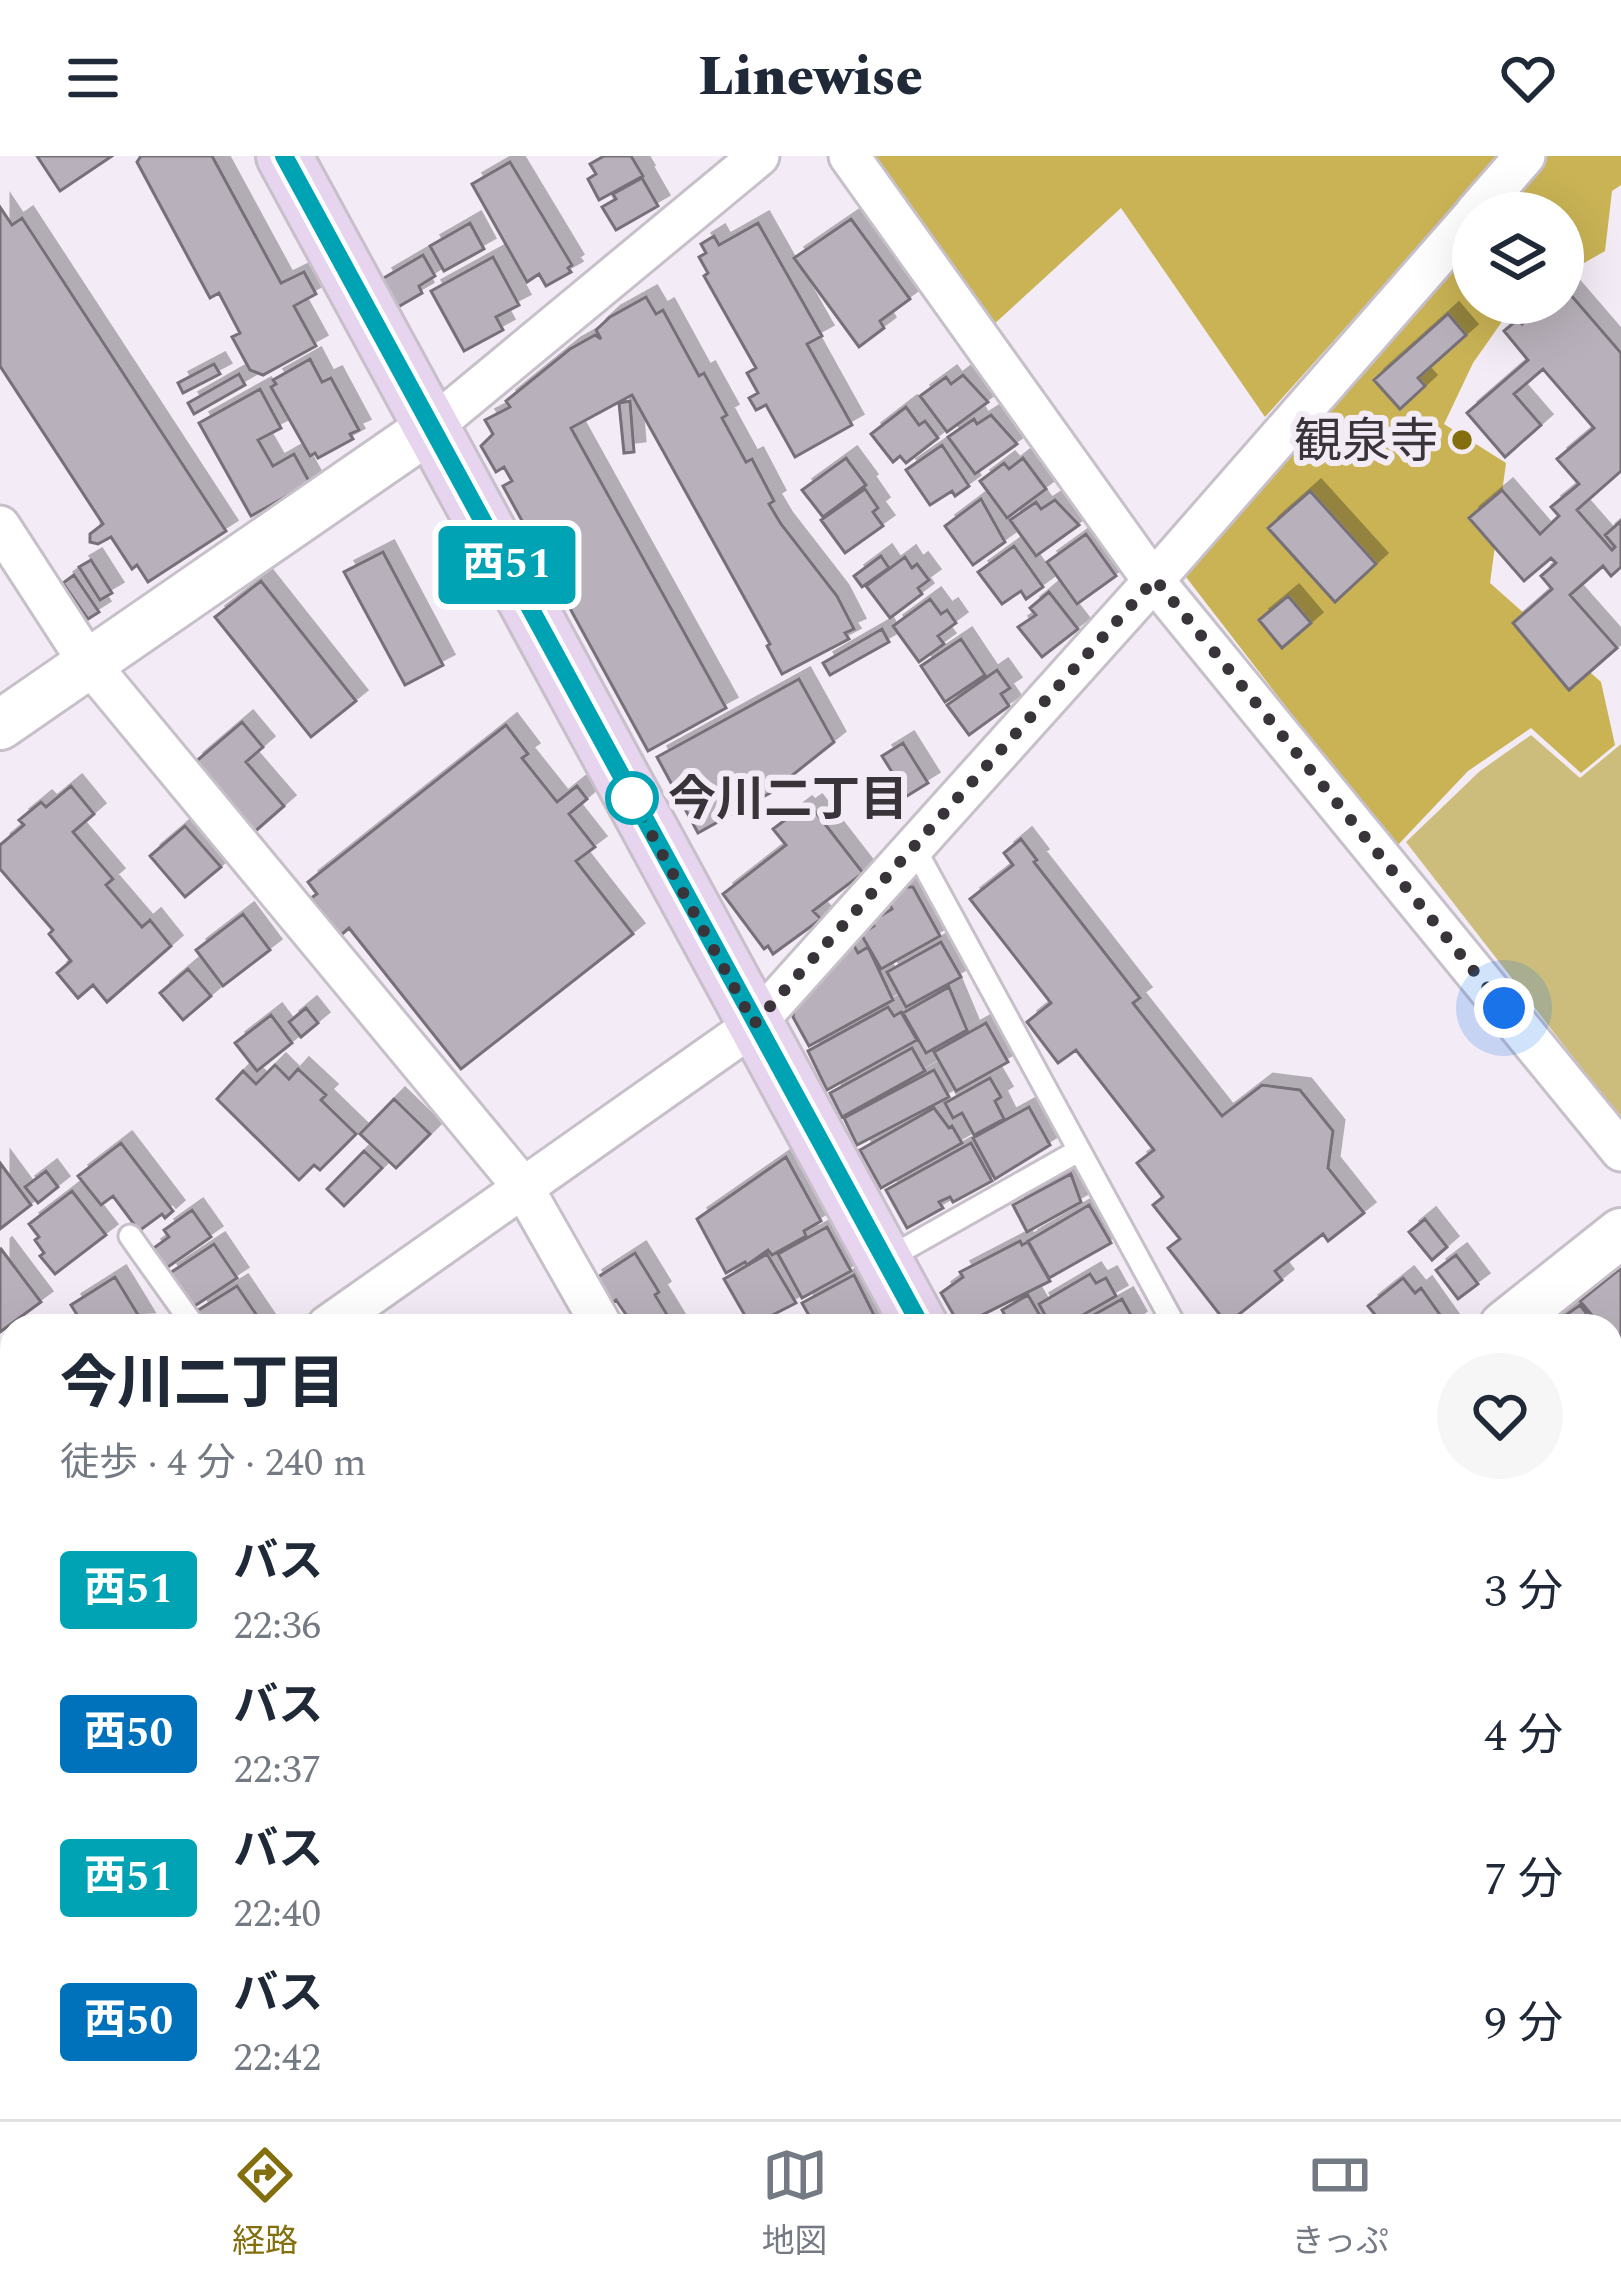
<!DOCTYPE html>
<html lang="ja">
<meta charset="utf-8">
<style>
body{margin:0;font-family:Spectral,"Noto Sans JP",serif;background:#f6f6f7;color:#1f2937;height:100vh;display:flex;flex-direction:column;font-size:45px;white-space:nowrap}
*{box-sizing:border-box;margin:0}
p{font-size:39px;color:#747a83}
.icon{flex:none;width:66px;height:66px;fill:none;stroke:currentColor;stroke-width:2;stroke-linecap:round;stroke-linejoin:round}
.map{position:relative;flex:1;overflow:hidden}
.side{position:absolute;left:0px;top:1158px;width:1623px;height:807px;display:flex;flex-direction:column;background:#fff;border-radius:36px 36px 0 0;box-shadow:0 12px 48px #0002}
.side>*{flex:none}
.badge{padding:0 24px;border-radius:9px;font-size:42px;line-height:78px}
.controls{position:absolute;left:1452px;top:36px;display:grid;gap:24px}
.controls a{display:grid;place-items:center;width:132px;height:132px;border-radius:50%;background:#fff;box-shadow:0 12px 48px #0002;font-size:60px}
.you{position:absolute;width:60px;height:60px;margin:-30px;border:9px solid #fff;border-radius:50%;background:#1a73e8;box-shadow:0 0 0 18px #1a73e833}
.map>.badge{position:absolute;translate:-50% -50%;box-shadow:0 0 0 6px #fff}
.round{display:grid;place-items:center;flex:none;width:126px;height:126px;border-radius:63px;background:#f6f6f7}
.head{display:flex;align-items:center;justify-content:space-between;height:204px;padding:0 60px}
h1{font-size:57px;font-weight:800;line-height:90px}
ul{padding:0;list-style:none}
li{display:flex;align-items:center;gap:36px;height:144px;padding:0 60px}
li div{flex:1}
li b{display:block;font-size:45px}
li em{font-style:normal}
li .badge{min-width:132px;font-weight:700;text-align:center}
header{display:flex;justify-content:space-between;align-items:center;height:156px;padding:0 60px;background:#fff;font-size:54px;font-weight:800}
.tab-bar{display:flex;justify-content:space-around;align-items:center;height:168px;border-top:3px solid #e0e1e3;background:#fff;font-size:33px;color:#747a83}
.tab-bar a{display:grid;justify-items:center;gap:6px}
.tab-bar .selected{color:#836f0d}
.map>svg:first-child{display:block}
.green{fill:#cdbd7c}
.forest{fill:#c9b355}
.building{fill:#b8b1bb;stroke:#777079;stroke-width:3;filter:url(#shadow)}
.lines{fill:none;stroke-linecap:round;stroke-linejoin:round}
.service-casing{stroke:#c7bfc9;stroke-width:27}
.minor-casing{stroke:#c7bfc9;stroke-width:45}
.tertiary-casing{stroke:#c7bfc9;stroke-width:54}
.secondary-casing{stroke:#c7bfc9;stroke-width:60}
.service{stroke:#fff;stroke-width:21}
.minor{stroke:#fff;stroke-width:39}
.tertiary{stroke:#fff;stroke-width:48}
.secondary{stroke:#e7d4ee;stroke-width:54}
.line-casing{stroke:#fff;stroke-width:27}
.line{stroke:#00a3b4;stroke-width:18}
.walk{stroke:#383439;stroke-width:12;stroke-dasharray:0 21.6}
.poi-dot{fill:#836f0d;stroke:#f3ebf5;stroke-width:4.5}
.stop-dot{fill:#fff;stroke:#00a3b4;stroke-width:6}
.labels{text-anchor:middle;stroke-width:12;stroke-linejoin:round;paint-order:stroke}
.poi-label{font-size:48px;fill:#383439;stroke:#f3ebf5;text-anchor:end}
.stop-label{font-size:48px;font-weight:bold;fill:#383439;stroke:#f3ebf5;text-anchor:start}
</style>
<header><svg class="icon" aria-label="menu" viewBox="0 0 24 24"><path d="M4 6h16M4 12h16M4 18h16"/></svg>Linewise<svg class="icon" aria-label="heart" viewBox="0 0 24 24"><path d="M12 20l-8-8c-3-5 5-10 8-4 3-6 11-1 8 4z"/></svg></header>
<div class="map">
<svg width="1621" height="1963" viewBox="0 0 1621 1963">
<defs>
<filter id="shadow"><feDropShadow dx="11" dy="-11" stdDeviation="0" flood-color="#0004"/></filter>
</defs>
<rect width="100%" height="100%" fill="#f3ebf5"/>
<path class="green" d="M1531,579L1580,622L1621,588V963L1406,686L1480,615Z"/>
<path class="forest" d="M867,0H1500L1265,261L1121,52L992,170Z
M1547,0H1621V29L1612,35L1605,95L1563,119V57H1498Z
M1473,86V147H1515L1473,207L1444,268L1506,307L1490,427L1601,526L1615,589L1581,617L1531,572L1468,615L1395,692L1186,421Z"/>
<path class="building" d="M37,0H112L60,35Z
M212,0L281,127L304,116L316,138L294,150L316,190L263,219L250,214L232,181L240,177L219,137L210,142L137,6L141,0Z
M604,0H631L643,20L599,44L588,23L596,18L590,8Z
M510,6L572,109L568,112L571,116L546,130L539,118L527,126L472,28Z
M642,22L658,50L616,74L602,51L616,43L613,38Z
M0,51L12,69L22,62L226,375L148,426L137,409L132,413L111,381L98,388L90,386V378L103,368L0,210Z
M851,63L910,143L880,165L884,172L859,191L794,102Z
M470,67L484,93L444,115L430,90Z
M758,67L822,180L807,188L852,269L795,301L766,249L756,254L749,242L758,237L747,217L756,212L704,120L708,117L699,101L706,97L701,88L714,80L719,89Z
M423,99L435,120L419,130L422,137L398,151L382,123Z
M493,101L519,149L496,161L503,174L464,195L431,135Z
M1564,131L1621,197V315L1577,354L1612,394L1615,391L1605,379L1621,365V411L1611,420L1603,410L1570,439L1617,492L1569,534L1513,467L1552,433L1541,420L1556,407L1551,402L1524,425L1469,362L1502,334L1540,378L1559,360L1551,351L1579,328L1557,303L1594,272L1543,213L1514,238L1541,269L1505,301L1467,257L1528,204L1504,175L1518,163L1522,168L1546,147H1563Z
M646,141L656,158L663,154L699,220L704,217L727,259L722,262L746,306L752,303L774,345L769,348L781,368L837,440L854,473L845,477L849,483L782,518L767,490L770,488L632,239L571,272L726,552L648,595L503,330L512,325L504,311L496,316L481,290L493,278L485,264L510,251L506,245L570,193L595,179L601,183L596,174L610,161Z
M1448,158L1466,179L1418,222L1425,230L1400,253L1374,224Z
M310,203L322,226L331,222L359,274L350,278L353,283L318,302L315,297L310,300L271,231L276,228L273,224Z
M214,208L220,218L183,237L178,227Z
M239,218L245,229L194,258L188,247Z
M963,219L988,246L947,276L920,240L946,221L951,228Z
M260,233L281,272L258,284L273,310L294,298L310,327L251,360L199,267Z
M630,245L634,296L624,297L619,247Z
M906,251L919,269L925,265L938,282L906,307L900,300L893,306L871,278Z
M991,259L1017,288L975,318L948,281L974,263L977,268Z
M942,289L969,330L955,340L952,335L930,349L906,314Z
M846,302L866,329L823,361L802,334Z
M1023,302L1046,333L1007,362L980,325L1004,307L1009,313Z
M865,333L878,352L873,356L883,370L845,397L821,364Z
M1310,335L1376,408L1335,446L1268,372Z
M981,343L1005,386L973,409L945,370Z
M1055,344L1079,369L1036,400L1010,364L1036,346L1041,353Z
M1086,378L1116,420L1077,448L1047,406Z
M1014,390L1043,431L1026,443L1021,435L1002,448L978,416Z
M383,396L443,509L405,529L344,416Z
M881,400L889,412L862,431L854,420Z
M905,401L912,412L917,408L929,424L918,432L922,438L890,462L866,430Z
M91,404L112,437L100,444L79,411Z
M74,419L99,456L88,463L63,427Z
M261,425L356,545L311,581L215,461Z
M1049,436L1078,473L1042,501L1018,471L1036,459L1030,452Z
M1288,440L1311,467L1282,492L1259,464Z
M930,443L941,458L947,454L956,467L938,480L944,488L919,506L893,470Z
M882,473L889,486L830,519L823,507Z
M961,483L985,519L945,546L921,510Z
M997,514L1010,532L1001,538L1009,550L969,579L947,549Z
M799,523L834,586L770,637L698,677L657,601Z
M242,566L263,591L246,606L284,650L252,678L193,608Z
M506,569L528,598L522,602L557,646L577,630L587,643L569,658L595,691L576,705L633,778L461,913L349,772L341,779L311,742L317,738L308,726Z
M903,587L928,627L907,640L882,600Z
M71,630L94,658L73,676L113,723L106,729L142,771L150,764L171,790L107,846L93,829L78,842L57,817L71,805L49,778L53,774L0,713V689L24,669L19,664L41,646L46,651Z
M811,650L863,717L813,755L821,763L773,798L768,790L764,793L723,738L786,689L773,673L801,652L804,655Z
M185,670L221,711L185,741L150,700Z
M1021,683L1037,704L1034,706L1140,842L1133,847L1222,960L1262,929L1300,934L1333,975L1328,1012L1364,1057L1328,1085L1323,1078L1275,1115L1282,1124L1227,1168L1168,1092L1180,1083L1153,1049L1163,1041L1137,1007L1154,994L1076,894L1058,907L1027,866L1051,847L970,743L1013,709L1004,697Z
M901,731H913L940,780L881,813L861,778L874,770L872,765L892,753L888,746Z
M243,758L270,794L223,830L196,794Z
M852,786L858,797L868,791L893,844L809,890L793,861L795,849Z
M941,786L961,821L906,851L887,816Z
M188,813L211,840L183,864L160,837Z
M949,831L967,874L926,897L903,857Z
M888,851L894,860L901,856L917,884L827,934L808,895Z
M306,852L318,867L301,881L289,866Z
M271,859L292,887L257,915L235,887Z
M986,867L1008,906L956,935L934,896Z
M912,892L925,915L842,961L830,937Z
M275,909L289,923L298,913L326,939L321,944L356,978L320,1014L314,1009L299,1024L217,943L243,915L256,928Z
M934,914L949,941L857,989L844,962Z
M990,922L1001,941L995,945L1004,963L974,979L962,957L953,962L945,947Z
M394,943L430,978L396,1012L360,978Z
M1029,951L1050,989L995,1023L973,982Z
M934,952L949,972L952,970L962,987L881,1032L860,994Z
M121,987L173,1055L165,1062L162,1058L139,1075L113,1040L101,1049L78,1020Z
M971,987L992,1025L953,1046L950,1041L939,1046L943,1052L907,1072L886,1034Z
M364,995L382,1012L344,1050L327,1033Z
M786,1001L821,1065L804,1075L806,1080L772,1099L768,1094L747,1109L745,1106L726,1117L697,1063Z
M0,1007L31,1049L0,1073Z
M46,1015L58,1031L38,1047L25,1031Z
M1071,1018L1081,1046L1027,1076L1013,1049Z
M72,1035L106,1079L55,1118L40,1100L44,1097L35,1084L39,1081L29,1068Z
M1089,1049L1111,1087L1049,1122L1028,1085Z
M192,1054L211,1081L165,1113L151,1094L169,1081L164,1074Z
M1425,1063L1447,1091L1432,1104L1409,1076Z
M827,1071L851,1115L802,1142L778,1098Z
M1020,1085L1022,1089L1028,1086L1050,1125L960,1170L941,1137L963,1121L960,1116Z
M214,1088L237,1122L190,1153L167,1119Z
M1,1093L41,1146L0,1176V1094Z
M635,1097L659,1136L655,1139L674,1170H620L629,1163L616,1144L609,1149L592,1125Z
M767,1098L796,1147L751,1170L724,1123Z
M1456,1099L1478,1128L1458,1143L1436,1114Z
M1621,1112V1195L1611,1183V1170H1601L1580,1145Z
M1090,1118L1096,1127L1106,1122L1116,1140L1067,1168L1065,1165L1051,1170L1039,1148Z
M854,1119L877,1165L867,1170H815L802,1147Z
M115,1121L143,1167L84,1170L71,1149Z
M1403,1122L1415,1137L1421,1132L1448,1170H1384L1368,1150Z
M237,1130L264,1170H207L197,1155Z
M1028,1139L1046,1170H1011L1002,1154Z
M1122,1143L1135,1166L1129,1170H1074Z
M1580,1149L1596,1170H1553L1552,1169Z
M1611,1191L1621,1205V1239L1611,1246Z
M12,1252V1345L0,1327V1260Z
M1611,1387L1621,1401L1618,1501L1611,1491Z
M3,1478L12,1486V1521L7,1525L0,1516Z
M0,1565L12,1582L11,1662L0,1645Z
M1,1667L12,1681V1723L2,1730Z
M1621,1725V1916L1611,1902V1732Z
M129,1953H196L203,1963H115Z
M489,1953H553L557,1957L551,1963H525L520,1958L514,1963H499Z
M836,1953H873L882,1963H825Z
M980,1953H1075L1085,1963H989Z"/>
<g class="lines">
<g class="service-casing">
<path id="service" d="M915,693L1175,1170
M130,1080L194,1170
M885,1104L1078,995
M1611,1281L1621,1295
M692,1953L702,1963"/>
</g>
<g class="minor-casing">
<path id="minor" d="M849,0L1143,411L1621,995
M1475,57L1525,0
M433,270L759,0
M0,370L88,506L523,1031L602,1170
M327,1170L754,869L1155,423L1473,60
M0,1381L12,1402
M1611,1646L1621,1640
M0,1953L12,1944
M395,1953L402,1963
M1215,1963L1224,1953"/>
</g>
<g class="tertiary-casing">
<path id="tertiary" d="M0,569L433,270
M1504,1170L1621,1077
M623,1963L634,1953"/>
</g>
<g class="secondary-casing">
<path id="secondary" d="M284,0L920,1170
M1544,1953L1553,1963"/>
</g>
<use href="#service" class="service"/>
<use href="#minor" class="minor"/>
<use href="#tertiary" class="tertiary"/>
<use href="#secondary" class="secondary"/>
</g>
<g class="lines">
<g class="line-casing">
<path id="line" d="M284,0L921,1170"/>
</g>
<use href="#line" class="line"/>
<path class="walk" d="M632,642L754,868L1155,423L1504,852"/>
</g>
<circle class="poi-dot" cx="1462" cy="284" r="12"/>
<circle class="stop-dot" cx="632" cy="642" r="24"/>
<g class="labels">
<g class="poi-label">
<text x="1438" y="301">観泉寺</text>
</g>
<g class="stop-label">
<text x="668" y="659">今川二丁目</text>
</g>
</g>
</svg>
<div class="controls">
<a><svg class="icon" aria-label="layers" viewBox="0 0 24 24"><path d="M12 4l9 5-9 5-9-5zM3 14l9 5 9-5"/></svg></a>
</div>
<div class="you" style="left:1504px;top:852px"></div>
<b class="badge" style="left:507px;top:409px;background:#00a3b4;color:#fff">西51</b>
<section class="side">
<div class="head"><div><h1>今川二丁目</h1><p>徒歩 · 4 分 · 240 m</p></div><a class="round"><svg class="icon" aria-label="heart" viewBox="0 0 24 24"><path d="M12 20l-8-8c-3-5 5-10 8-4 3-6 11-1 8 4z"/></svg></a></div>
<ul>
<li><span class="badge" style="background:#00a3b4;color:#fff">西51</span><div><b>バス</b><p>22:36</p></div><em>3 分</em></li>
<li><span class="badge" style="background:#0072bc;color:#fff">西50</span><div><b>バス</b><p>22:37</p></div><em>4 分</em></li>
<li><span class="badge" style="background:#00a3b4;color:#fff">西51</span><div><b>バス</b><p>22:40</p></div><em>7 分</em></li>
<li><span class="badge" style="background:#0072bc;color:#fff">西50</span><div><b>バス</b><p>22:42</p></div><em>9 分</em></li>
</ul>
</section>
</div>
<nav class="tab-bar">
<a class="selected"><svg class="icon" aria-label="directions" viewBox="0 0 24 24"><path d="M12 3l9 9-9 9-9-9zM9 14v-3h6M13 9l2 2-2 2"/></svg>経路</a>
<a><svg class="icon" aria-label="map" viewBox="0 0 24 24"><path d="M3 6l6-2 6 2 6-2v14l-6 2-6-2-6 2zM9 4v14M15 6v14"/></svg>地図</a>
<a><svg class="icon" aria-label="tickets" viewBox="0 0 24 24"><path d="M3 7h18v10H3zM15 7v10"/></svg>きっぷ</a>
</nav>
